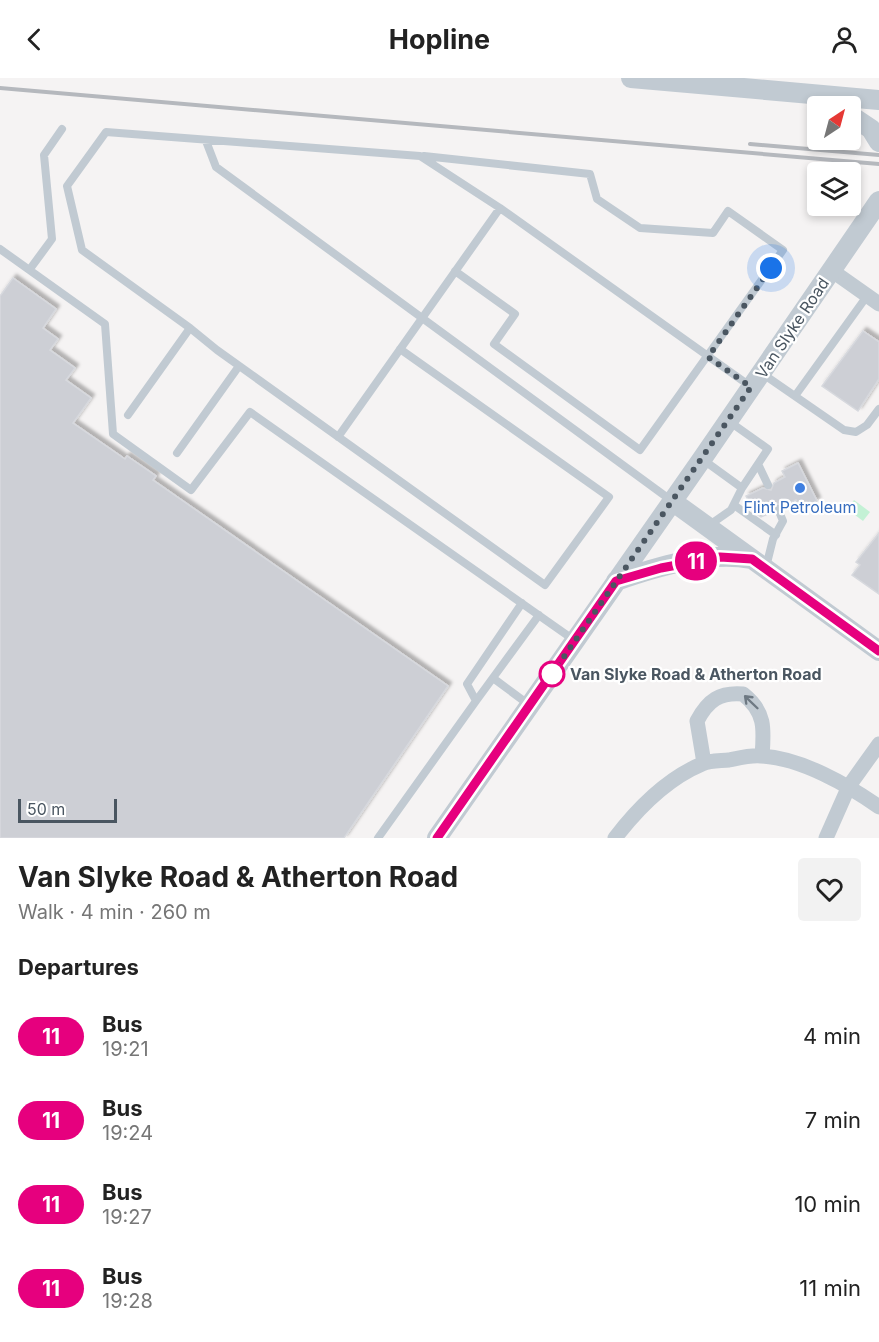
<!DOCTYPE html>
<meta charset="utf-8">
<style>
body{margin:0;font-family:Inter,sans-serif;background:#f2f2f2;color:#222;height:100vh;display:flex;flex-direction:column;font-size:22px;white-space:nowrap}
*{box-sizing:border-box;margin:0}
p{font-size:20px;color:#767676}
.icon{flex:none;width:33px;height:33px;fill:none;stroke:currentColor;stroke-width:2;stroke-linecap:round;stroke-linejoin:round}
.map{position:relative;height:760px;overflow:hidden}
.drawer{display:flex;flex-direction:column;background:#fff;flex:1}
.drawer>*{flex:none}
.badge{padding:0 12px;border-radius:20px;font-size:21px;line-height:39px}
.needle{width:39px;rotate:36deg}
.tools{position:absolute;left:807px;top:18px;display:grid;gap:12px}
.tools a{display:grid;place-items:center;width:54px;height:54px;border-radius:6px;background:#fff;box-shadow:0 3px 9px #0003;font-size:30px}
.scale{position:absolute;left:18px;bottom:15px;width:99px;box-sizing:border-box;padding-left:6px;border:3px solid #4a5661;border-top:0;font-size:16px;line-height:21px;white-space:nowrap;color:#4a5661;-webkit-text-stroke:4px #fff;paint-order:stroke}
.you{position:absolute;width:30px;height:30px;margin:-15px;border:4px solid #fff;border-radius:50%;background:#1a73e8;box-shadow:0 0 0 9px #1a73e833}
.map>.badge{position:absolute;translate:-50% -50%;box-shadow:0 0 0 3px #fff}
h2{padding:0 18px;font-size:22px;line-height:54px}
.round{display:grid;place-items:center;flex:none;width:63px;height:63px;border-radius:6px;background:#f2f2f2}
.summary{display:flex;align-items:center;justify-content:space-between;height:102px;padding:0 18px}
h1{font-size:28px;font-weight:700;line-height:45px}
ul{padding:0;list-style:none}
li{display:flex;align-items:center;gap:18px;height:84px;padding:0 18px}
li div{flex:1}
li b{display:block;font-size:22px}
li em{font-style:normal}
li .badge{min-width:66px;font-weight:700;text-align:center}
header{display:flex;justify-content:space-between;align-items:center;height:78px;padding:0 18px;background:#fff;font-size:27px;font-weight:700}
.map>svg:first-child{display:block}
.green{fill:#c3f1d5}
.building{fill:#cdcfd5;stroke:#d7d9de;stroke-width:1.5;filter:url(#shadow)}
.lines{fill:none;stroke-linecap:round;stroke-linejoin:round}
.service{stroke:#c1cad2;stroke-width:8}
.minor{stroke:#c1cad2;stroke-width:15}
.tertiary{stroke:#c1cad2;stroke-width:20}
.rail{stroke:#b5b8bd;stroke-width:4}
.oneway{stroke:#6e7983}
.line-casing{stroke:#fff;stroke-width:14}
.line{stroke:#e6007e;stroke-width:9}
.walk{stroke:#4a5661;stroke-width:6;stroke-dasharray:0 10.8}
.shop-dot{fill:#3f7fe0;stroke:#fff;stroke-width:2}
.stop-dot{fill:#fff;stroke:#e6007e;stroke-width:3}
.labels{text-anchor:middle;stroke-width:4.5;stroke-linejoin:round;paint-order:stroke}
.street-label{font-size:16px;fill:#4a5661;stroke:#fff}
.shop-label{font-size:16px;fill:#366cbe;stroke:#fff}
.stop-label{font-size:16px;font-weight:bold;fill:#4a5661;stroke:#fff;text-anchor:start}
</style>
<header><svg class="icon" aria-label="back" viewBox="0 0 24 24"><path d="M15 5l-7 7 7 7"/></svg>Hopline<svg class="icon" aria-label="person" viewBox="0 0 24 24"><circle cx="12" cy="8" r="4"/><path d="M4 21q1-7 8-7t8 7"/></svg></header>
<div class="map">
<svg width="879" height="760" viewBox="0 0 879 760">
<defs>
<filter id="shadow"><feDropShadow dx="3.5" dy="-3.5" stdDeviation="1.5" flood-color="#0004"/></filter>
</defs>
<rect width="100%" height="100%" fill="#f5f3f3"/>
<path class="green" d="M854,422L870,434L863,443L847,431Z"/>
<path class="building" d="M13,200L56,231L43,250L58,261L50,272L75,290L66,302L91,320L73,345L125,381L127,378L156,398L153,402L448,608L344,760H0V218Z
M863,253L879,264V301L858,333L822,308Z
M798,385L817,423L800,431L796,422L783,428L776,425L773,434L761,439L754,434L746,418L763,410L771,412L774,405L785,399L782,393Z
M879,455V516L852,497L860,487L856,484Z"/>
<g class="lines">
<path class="service" d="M206,63L216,89L672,423
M424,78L590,96L597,121L640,150L713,155L728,133L783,172L640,372L494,266L515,236L455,193
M0,171L105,246L113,356L191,412L250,334L574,562
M30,191L52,161L44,77L62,51
M190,250L217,272L545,507L609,419L400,271
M763,296L844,352L856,354L867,347L879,331
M795,318L867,218
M128,337L190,250L82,172L67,108L106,54L420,78L500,130L750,308
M338,359L500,130
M177,375L239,288
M702,381L742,410L768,371L730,344
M758,386L768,407
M734,427L776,457
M708,448L731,432L742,410
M766,489L773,461L783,443L778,431
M493,600L528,626
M476,623L539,537
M378,760L476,623L467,606L522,525"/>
<path class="minor" d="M831,192L879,226
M704,685L697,643C708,622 720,614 743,616C766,634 764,652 762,678
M615,760C638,730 666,701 702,686C710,682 721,683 729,682C739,680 751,677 761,678C801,680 848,707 879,729
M826,760L849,708L879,666"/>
<path class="tertiary" d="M631,0L879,22
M850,37L871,51L879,64
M672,423L879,573
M616,503C656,489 708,473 751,481
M437,760L702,381L879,123"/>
<path class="rail" d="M0,10L879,86
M750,66L879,77"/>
</g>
<defs><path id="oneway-shaft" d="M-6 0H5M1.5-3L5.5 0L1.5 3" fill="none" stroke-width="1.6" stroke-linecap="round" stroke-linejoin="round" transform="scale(1.5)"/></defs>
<use class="oneway" href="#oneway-shaft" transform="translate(751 624) rotate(-136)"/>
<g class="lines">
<g class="line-casing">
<path id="line" d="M437,760L616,503L661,490L720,479L752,481L879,573"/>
</g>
<use href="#line" class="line"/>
<path class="walk" d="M552,596L751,309L708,279L771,190"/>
</g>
<circle class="shop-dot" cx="800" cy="410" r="6"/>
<circle class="stop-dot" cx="552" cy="596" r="12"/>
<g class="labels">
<g class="street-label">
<text transform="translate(792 250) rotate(-56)" y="6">Van Slyke Road</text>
</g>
<g class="shop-label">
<text x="800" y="435">Flint Petroleum</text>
</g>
<g class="stop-label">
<text x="570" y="602">Van Slyke Road &amp; Atherton Road</text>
</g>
</g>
</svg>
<div class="tools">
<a><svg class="needle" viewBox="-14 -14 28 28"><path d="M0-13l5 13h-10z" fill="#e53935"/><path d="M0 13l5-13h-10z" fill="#767676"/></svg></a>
<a><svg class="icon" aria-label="layers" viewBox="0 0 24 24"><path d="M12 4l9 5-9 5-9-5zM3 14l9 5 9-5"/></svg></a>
</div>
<div class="scale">50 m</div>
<div class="you" style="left:771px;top:190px"></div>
<b class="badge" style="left:696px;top:483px;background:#e6007e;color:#fff">11</b>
</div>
<section class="drawer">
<div class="summary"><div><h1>Van Slyke Road &amp; Atherton Road</h1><p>Walk · 4 min · 260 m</p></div><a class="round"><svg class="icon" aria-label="heart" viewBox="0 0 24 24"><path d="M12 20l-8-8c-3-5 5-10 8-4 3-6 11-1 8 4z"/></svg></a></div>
<h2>Departures</h2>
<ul>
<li><span class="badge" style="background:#e6007e;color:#fff">11</span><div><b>Bus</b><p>19:21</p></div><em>4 min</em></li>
<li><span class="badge" style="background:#e6007e;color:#fff">11</span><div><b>Bus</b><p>19:24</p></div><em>7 min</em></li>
<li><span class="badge" style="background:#e6007e;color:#fff">11</span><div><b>Bus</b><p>19:27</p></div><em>10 min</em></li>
<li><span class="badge" style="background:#e6007e;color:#fff">11</span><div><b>Bus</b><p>19:28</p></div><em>11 min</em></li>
</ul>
</section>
